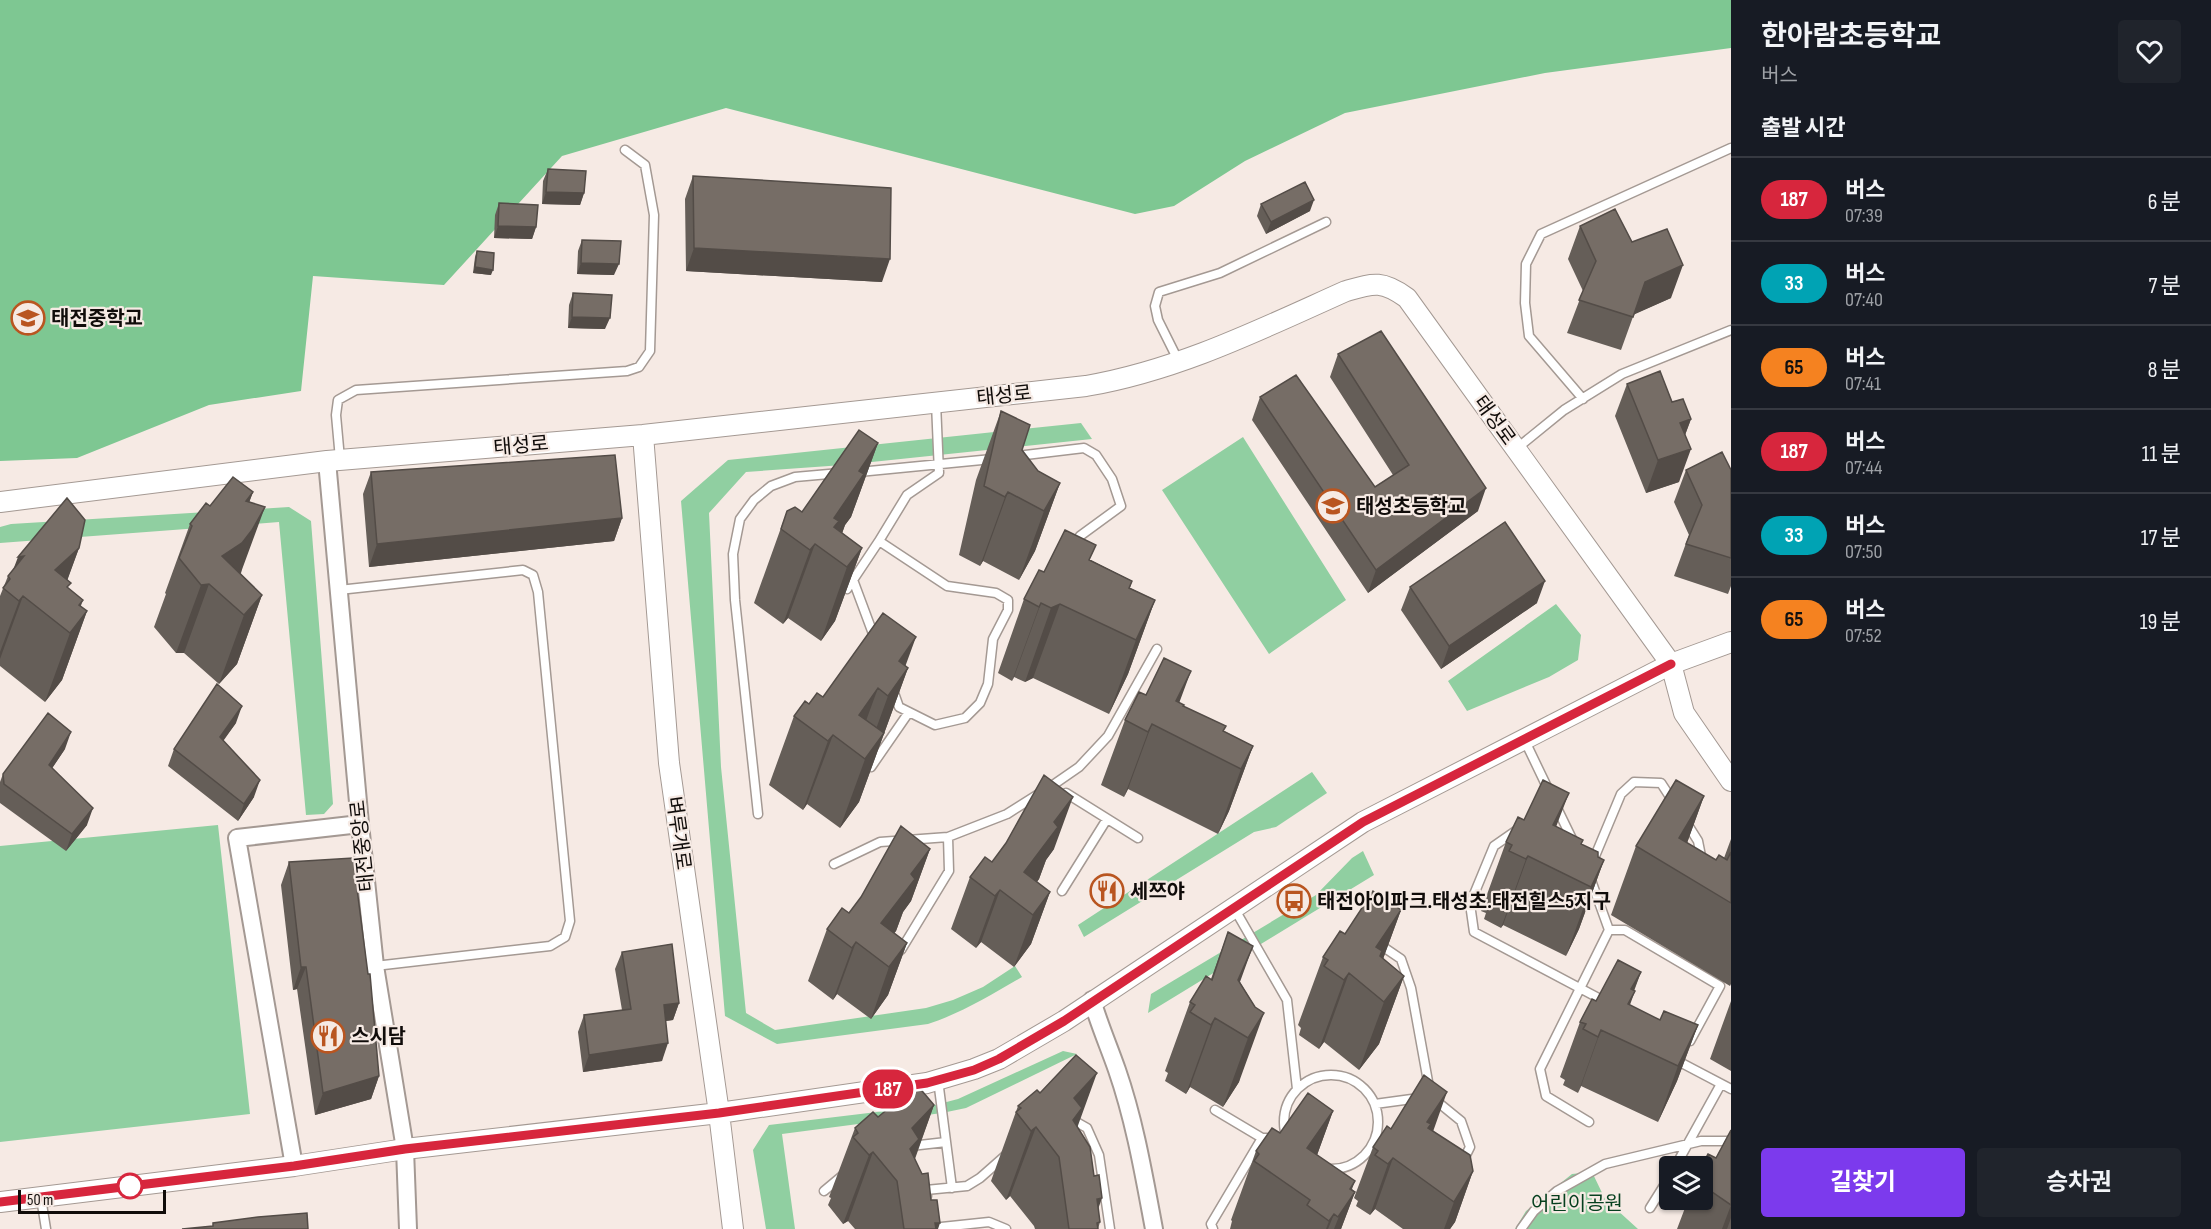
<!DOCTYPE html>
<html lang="ko">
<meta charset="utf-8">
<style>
body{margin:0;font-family:"Sofia Sans Condensed","Noto Sans KR",sans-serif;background:#20242c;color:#f1f3f6;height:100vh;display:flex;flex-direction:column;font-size:22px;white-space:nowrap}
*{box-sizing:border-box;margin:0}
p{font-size:20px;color:#9ea1a6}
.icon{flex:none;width:33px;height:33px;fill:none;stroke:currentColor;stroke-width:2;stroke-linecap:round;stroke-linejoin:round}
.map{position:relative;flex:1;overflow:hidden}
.sheet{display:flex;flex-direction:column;background:#171b24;width:480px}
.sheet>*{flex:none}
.badge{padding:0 12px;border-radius:20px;font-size:21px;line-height:39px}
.controls{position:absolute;left:1659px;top:1156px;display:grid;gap:12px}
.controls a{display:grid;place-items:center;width:54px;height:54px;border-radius:6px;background:#171b24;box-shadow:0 2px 4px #0004;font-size:30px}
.scale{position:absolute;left:18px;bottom:15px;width:148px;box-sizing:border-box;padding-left:6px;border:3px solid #100c0a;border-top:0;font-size:16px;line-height:21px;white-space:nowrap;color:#100c0a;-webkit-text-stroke:4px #f6eae4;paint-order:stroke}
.map>.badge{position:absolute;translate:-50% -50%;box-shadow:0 0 0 3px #fff}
h2{padding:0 30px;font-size:22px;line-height:54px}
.round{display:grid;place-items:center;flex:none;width:63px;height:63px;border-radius:6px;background:#20242c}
.overview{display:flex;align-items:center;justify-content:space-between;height:102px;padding:0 30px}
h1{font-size:28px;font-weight:700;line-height:45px}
.button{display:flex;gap:12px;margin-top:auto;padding:12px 30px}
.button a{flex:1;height:69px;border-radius:6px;background:#7c3aed;color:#fff;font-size:24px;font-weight:700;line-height:69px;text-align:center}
.button a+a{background:#20242c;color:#f1f3f6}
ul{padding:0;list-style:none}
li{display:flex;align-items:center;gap:18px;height:84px;padding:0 30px;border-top:2px solid #363941}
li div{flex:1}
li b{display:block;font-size:22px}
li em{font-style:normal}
li .badge{min-width:66px;font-weight:700;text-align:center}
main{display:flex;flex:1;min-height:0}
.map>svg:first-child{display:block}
.green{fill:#90cfa1}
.forest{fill:#7ec792}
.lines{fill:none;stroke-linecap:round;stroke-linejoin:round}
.service-casing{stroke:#a49993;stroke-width:11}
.minor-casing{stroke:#a49993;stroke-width:20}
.tertiary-casing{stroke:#a49993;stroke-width:22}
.service{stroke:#fff;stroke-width:8}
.minor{stroke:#fff;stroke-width:16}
.tertiary{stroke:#fff;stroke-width:20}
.wall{fill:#655e58}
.shaded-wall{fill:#534c47}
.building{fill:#766d66;stroke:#534c47;stroke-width:1.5}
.line-casing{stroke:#fff;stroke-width:14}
.line{stroke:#d7263d;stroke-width:9}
.stop-dot{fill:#fff;stroke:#d7263d;stroke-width:3}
.labels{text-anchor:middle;stroke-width:4.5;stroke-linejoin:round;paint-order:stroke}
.poi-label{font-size:20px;font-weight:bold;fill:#100c0a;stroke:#f6eae4;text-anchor:start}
.street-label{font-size:20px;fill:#100c0a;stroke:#f6eae4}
.park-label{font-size:20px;fill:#053f1e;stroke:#f6eae4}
</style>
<main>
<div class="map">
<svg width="1731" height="1229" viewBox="0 0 1731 1229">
<rect width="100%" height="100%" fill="#f6eae4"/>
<path class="green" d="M1081,423L1092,439L843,465L746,472L709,513L721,767L746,1013L775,1030L926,1008L953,1000L983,987L1015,966L1022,977C991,995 962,1013 928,1024L777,1044L725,1016L681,501L728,460Z
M1243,437L1346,600L1269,654L1162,490Z
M289,507L311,521L333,804L324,814L306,815L279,522L0,543V527L11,524Z
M1556,604L1581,635L1578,660L1549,677L1467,711L1448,681Z
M1312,772L1327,793L1276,827L1254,832L1084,937L1078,925Z
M218,825L250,1114L0,1142V846Z
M1363,851L1374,875L1148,1013L1151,994L1316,895L1352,858Z
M1063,1051L1077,1054L966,1108L942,1113L782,1134L795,1229H766L753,1150L769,1125L935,1105L958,1099Z
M1592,1172L1605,1199L1638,1229H1515L1526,1211L1572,1174Z"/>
<path class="forest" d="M0,0H1731V48L1545,73L1345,113L1245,161L1174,206L1135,214L726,108L562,156L444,285L313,276L301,391L209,405L77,458L0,461Z"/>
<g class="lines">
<g class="service-casing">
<path id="service" d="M1179,362L1158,320L1155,306L1159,292L1220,273L1326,222
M1583,399L1529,336L1525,303L1526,264L1541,234L1731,148
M1516,449L1564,410L1622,374L1731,330
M1017,456L1084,448L1096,455L1112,479L1121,506L1080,536
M340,459L336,415L338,400L356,390L627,371L639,367L650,351L654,215L645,165L625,150
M859,472L992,459
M879,541L947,586L996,593L1008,600V610L993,639L988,684L980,703L965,718L935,725L899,707L893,690
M853,580L875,639
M847,589L879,541L907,495L939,473L936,403
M339,590L523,570L533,575L538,592L570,921L565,937L550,946L375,966
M1524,739L1548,789
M871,767L909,712
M1066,793L1138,838
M1556,806L1573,841
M758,814L735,600L733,554L740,519L754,500L771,486L795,477L840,473
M1686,822L1698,841L1702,861
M1517,830L1494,846L1470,904L1474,932L1606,1002
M1593,861L1621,794L1634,782L1661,783L1674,803
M834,864L880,842L948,837L1007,814L1053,785L1079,767L1108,736L1157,649
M1591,880L1609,930
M1062,891L1107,819
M1234,908L1287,1000L1297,1089
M1379,944L1401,959L1411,988L1429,1087
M901,950L949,871L948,837
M1674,1059L1731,1089
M1284 1122a47 47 0 1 1 94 0a47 47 0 1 1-94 0Z
M938,1080L952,1188
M1434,1099L1461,1121L1470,1147L1462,1163
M1375,1104L1419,1098
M1215,1110L1262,1138H1267
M1071,1119L1087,1128L1099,1155L1110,1229
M1589,1122L1546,1096L1540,1069L1609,930H1625L1720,986L1690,1041
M911,1146L946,1142
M1675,1167L1721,1084
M824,1191L842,1176
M927,1196L926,1190L967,1186L980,1178L1005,1156
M41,1198L46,1229
M1650,1208L1670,1176
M932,1228L989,1222L1006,1229
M1213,1229L1211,1224L1262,1138
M1521,1229L1534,1211L1557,1191L1605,1164L1701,1141H1731"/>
</g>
<g class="minor-casing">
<path id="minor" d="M327,461L360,824L375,966L405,1149L408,1229
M1092,1000C1099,1024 1109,1047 1117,1070C1135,1122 1144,1176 1154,1229
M294,1166L237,838L360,824"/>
</g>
<g class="tertiary-casing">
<path id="tertiary" d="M643,435L669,763L719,1113L733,1229
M0,502L327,461L643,435L1086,386C1179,370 1261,329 1346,291C1374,283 1382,280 1407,298L1671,664L1684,713L1731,781
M0,1202L294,1166L405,1149L719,1113L927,1083L974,1069L999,1059L1064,1021L1363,822L1671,664L1731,642"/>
</g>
<use href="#service" class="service"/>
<use href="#minor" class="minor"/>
<use href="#tertiary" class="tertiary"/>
</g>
<path class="wall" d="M548,169L584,193L580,205L542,204L543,181Z
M693,176L882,282L686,271L685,199Z
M499,203L536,227L532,239L494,238L495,215Z
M1261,204L1310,211L1266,234L1257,216Z
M1580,226L1632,242L1671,298L1634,314L1621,350L1567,333L1583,291L1568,259Z
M582,240L614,275L577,274L578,251Z
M477,251L491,275L473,273L475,257Z
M573,293L605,329L568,328L569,305Z
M1338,354L1478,511L1368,593L1252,420L1260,397L1375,487L1393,475L1330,377Z
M1627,384L1672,402L1691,419L1685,435L1679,482L1646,493L1615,416Z
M1001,411L1022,450L1038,471L1060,483L1035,551L1019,580L983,561L980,566L959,555L976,480Z
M878,443L851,517L845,525L842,533L862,548L835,621L821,641L788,618L783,624L754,603L787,511L802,512Z
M1686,470H1731V586L1728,594L1674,576L1689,535L1674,502Z
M371,472L622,518L614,541L369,567L363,494Z
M253,492L249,502L241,574L262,595L237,664L219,684L184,653H176L154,627L166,594L165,593L190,524L210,506Z
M79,548L67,580L68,589L81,607L87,611L62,680L45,702L0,666V596L8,576L13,570Z
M1091,560L1132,581L1130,588L1155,600L1128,674L1109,714L1033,678L1025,682L1014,677L1012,681L998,673L1024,599L1044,572Z
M1410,587L1537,603L1441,669L1401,610Z
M905,666L908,668L859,802L840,828L807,804L803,810L769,785L794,716L823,697Z
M1146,695L1179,703L1183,706L1224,731L1253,746L1229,811L1218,834L1128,789L1124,797L1101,785L1125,720Z
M236,723L223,740L254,797L238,821L168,766L174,749Z
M65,749L52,768L87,825L66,851L0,803V782L3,774Z
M1704,796L1687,843L1716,860L1724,858L1731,839V984L1730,986L1611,915L1636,846Z
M1524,820L1556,827L1582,844L1598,857L1604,860L1579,929L1566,956L1503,925L1501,928L1484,919L1486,913L1481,911L1506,842Z
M930,849L911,901L903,912L896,931L894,933L907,943L888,995L871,1019L837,994L833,1000L808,981L827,929L849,913Z
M1054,849L1046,860L1039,879L1037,882L1050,892L1031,944L1014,967L981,942L976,948L951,929L970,877L992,862Z
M289,862L379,1076L371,1099L315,1115L297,989L293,990L281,885Z
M1401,910L1383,959L1404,976L1379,1044L1359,1070L1324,1042L1319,1049L1299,1035L1301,1028L1298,1025L1323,957L1345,934Z
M1228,932L1240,982L1255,1007L1239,1082L1223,1107L1190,1087L1186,1094L1165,1081L1168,1073L1165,1071L1190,1002L1211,979Z
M622,952L679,1003L673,1020L666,1021L662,1061L583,1072L578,1032L584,1015L622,1010L615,969Z
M1641,972L1629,1005L1660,1020L1698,1025L1677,1081L1658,1122L1581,1086L1578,1093L1563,1085L1565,1080L1560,1077L1580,1022L1596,1001Z
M1731,1001V1071L1710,1059Z
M1040,1093L1078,1128L1098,1209L1100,1222L1098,1229H1035L1034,1226L1010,1196L1006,1200L991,1181L1018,1106Z
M934,1105L915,1159L931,1200L938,1229H855L848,1221L843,1224L828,1205L831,1198L829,1197L855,1128L878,1117Z
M1333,1111L1317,1155L1355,1192L1341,1229H1230L1232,1221L1231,1220L1256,1151L1280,1133Z
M1391,1129L1433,1132L1473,1171L1455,1222L1450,1229H1403L1375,1209L1370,1215L1356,1206L1358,1201L1354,1198L1373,1147Z
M1731,1130V1229H1677L1688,1200H1702V1167L1716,1158Z"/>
<path class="shaded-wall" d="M546,192L584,193L580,205L542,204Z
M1314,200L1310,211L1266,234L1271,222Z
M498,226L536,227L532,239L494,238Z
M694,248L890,259L882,282L686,271Z
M581,263L619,264L614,275L577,274Z
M1683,265L1671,298L1633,315L1645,282Z
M475,267L493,270L491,275L473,273Z
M572,317L610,318L605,329L568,328Z
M1691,419L1679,451L1680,423Z
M878,443L851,517L845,525L837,548L834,518L859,471Z
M1691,449L1679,482L1646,493L1658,460Z
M1060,483L1035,551L1019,580L1044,511Z
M1486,488L1478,511L1368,593L1376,570Z
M253,492L232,549L265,507L240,575L222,556L246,501Z
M1008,492L983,561L980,566L1005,497Z
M622,518L614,541L369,567L377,544Z
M815,544L788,618L783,624L810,550Z
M79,548L54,617L55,570Z
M862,548L835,621L821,641L847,567Z
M24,556L10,578L18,557Z
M1545,581L1537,603L1441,669L1449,646Z
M209,584L184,653H176L201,585Z
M262,595L237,664L219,684L244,615Z
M23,596L0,659V652L19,601Z
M83,600L72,630L87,611L62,680L45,702L70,633L79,605Z
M1155,600L1128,674L1109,714L1136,640Z
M1041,603L1014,677L1012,681L1039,607Z
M1060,604L1033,678L1025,682L1051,608Z
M916,637L901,678L908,668L859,802L840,828L888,696L899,661Z
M1191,671L1168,733L1176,701Z
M878,688L855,751L859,715Z
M242,706L236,723L214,754L220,737Z
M1152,724L1128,789L1124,797L1148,732Z
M71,732L65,749L43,782L49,765Z
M833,735L807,804L803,810L828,741Z
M1253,746L1229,811L1218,834L1241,769Z
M260,780L254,797L238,821L244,804Z
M1569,793L1543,861L1553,825Z
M1704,796L1679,865V838Z
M1073,797L1054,849L1046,860L1039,879L1019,905L1024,872L1054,822Z
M93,808L87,825L66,851L72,834Z
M930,849L911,901L903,912L896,931L876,957L881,923L911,874Z
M1528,856L1503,925L1501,928L1526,859Z
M1604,860L1579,929L1566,956L1591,887Z
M1000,890L981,942L976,948L995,896Z
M1050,892L1031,944L1014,967L1033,915Z
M1401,910L1376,978V947Z
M856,942L837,994L833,1000L852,948Z
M907,943L888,995L871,1019L889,967Z
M1253,946L1228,1015L1238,980Z
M301,967H306L297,989L293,990Z
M1641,972L1631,997L1635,991L1618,1038L1631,989Z
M1349,973L1324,1042L1319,1049L1344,980Z
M1404,976L1379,1044L1359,1070L1384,1002Z
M679,1003L673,1020L657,1022L664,1005Z
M1264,1013L1239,1082L1223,1107L1248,1038Z
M1215,1018L1190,1087L1186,1094L1211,1025Z
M1698,1025L1677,1081L1658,1122L1678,1066Z
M1601,1030L1581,1086L1578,1093L1598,1037Z
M668,1043L662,1061L583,1072L589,1055Z
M1097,1073L1072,1142L1061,1167L1074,1098Z
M379,1076L371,1099L315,1115L323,1093Z
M1447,1092L1429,1143L1427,1122Z
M934,1105L909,1174L899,1195L912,1128Z
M1333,1111L1308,1180L1307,1148Z
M1036,1127L1010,1196L1006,1200L1031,1131Z
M873,1152L848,1221L843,1224L869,1155Z
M1393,1158L1375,1209L1370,1215L1388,1164Z
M1473,1171L1455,1222L1450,1229H1444L1454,1202Z
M1355,1181L1346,1205L1355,1192L1341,1229H1334L1350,1189Z
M1102,1198L1091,1229L1097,1199Z
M1731,1205V1218L1727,1229H1722Z
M1334,1214L1328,1229H1326L1329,1221Z
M935,1223H940L938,1229H933Z"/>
<path class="building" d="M548,169L586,171L584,193L546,192Z
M693,176L891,188L890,259L694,248Z
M1305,182L1314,200L1271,222L1261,204Z
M499,203L538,205L536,227L498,226Z
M1615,209L1632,242L1667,229L1683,265L1645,282L1633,317L1579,300L1596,261L1580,226Z
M582,240L621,241L619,264L581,263Z
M477,251L494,253L493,270L475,267Z
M573,293L612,295L610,318L572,317Z
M1381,331L1486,488L1376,570L1260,397L1296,375L1375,487L1409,465L1338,354Z
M1660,371L1672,402L1683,399L1691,419L1680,423L1691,449L1658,460L1627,384Z
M1001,411L1030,425L1022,450L1038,471L1060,483L1044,511L1008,492L1005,497L984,486Z
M859,430L878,443L859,471L864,474L834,518L839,521L834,527L862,548L847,567L815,544L810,550L781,529L787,511L795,507L802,512Z
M1722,452L1731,470V558L1686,544L1702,505L1686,470Z
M615,455L622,518L377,544L371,472Z
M233,477L253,492L246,501L265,507L252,530L242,543L222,556L262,595L244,615L209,584L201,585L179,558L192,526L190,524L206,503L210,506Z
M67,498L85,520L79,548L55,570L71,583L67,587L83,600L79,605L87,611L70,633L23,596L19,601L3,588L10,579L8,576L24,556L18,557Z
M1505,522L1545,581L1449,646L1410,587Z
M1065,530L1096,545L1089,560L1132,581L1129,588L1155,600L1136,640L1060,604L1051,608L1041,603L1039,607L1024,599L1039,570L1044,572Z
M883,613L916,637L899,661L908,668L888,696L878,688L859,715L884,733L865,759L833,735L828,741L794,716L805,701L809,704L817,693L823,697Z
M1164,658L1191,671L1176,701L1184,705L1183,706L1226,726L1223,731L1253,746L1241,769L1152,724L1148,732L1125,720L1139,692L1146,695Z
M217,684L242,706L220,737L260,780L244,804L174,749Z
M48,713L71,732L49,765L93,808L72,834L4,784L3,774Z
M1044,775L1073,797L1054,822L1058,827L1024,872L1050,892L1033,915L1000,890L995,896L970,877L985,857L992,862L1006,843Z
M1543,780L1569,793L1553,825L1583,840L1581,844L1598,852V857L1604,860L1591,887L1528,856L1526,859L1509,851L1512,845L1506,842L1518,817L1524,820Z
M1676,780L1704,796L1679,838L1716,860L1719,855L1727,860L1731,852V903L1636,846Z
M901,826L930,849L911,874L915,879L881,923L907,943L889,967L856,942L852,948L827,929L842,908L849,913L861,897Z
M353,858L368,974H370L379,1076L323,1093L306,967H301L289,862Z
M1373,891L1401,910L1376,947L1382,951L1380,956L1404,976L1384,1002L1349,973L1344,980L1324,966L1328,960L1323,957L1340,931L1345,934Z
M1228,932L1253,946L1238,980L1255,1007L1264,1013L1248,1038L1215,1018L1211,1025L1190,1012L1195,1005L1190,1002L1206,976L1212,980Z
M672,944L679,1003L664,1005L668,1043L589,1055L584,1015L631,1009L622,952Z
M1618,960L1641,972L1631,989L1635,991L1628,1004L1660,1020L1664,1011L1698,1025L1678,1066L1601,1030L1598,1037L1583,1029L1586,1024L1580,1022L1592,999L1596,1001Z
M1076,1055L1097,1073L1074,1098L1082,1108L1073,1120L1090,1147L1094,1176L1099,1175L1102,1198L1097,1199L1100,1222L1097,1223L1098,1229H1069L1059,1157L1036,1127L1031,1131L1016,1112L1021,1108L1018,1106L1037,1090L1040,1093Z
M1424,1075L1447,1092L1427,1122L1431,1124L1428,1128L1470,1155L1473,1171L1454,1202L1393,1158L1388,1164L1375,1155L1378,1151L1373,1147L1387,1126L1391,1129Z
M917,1085L934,1105L912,1128L919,1139L910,1149L922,1174L928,1173L931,1200H937L940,1223H935L936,1229H904L897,1181L873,1152L869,1155L853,1137L858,1133L855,1128L873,1112L878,1117Z
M1308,1093L1333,1111L1307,1148L1355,1181L1350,1189L1355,1192L1338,1217L1334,1214L1329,1221L1307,1205L1310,1200L1254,1161L1259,1154L1256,1151L1272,1128L1280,1133Z
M1731,1130V1205L1702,1185L1703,1179L1702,1178V1167H1701L1708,1154L1716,1158Z
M307,1213L308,1229H182L213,1226V1223L258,1217Z"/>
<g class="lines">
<g class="line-casing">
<path id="line" d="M0,1202L294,1166L405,1149L719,1113L927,1083L974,1070L999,1059L1064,1021L1363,822L1671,664"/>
</g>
<use href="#line" class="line"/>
</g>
<defs>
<g id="school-ring" transform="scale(1.725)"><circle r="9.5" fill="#f6eae4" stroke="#b95520" stroke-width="1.5"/><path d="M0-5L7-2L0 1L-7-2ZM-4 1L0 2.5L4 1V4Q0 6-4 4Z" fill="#b95520"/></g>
<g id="restaurant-ring" transform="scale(1.725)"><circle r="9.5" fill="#f6eae4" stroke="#b95520" stroke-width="1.5"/><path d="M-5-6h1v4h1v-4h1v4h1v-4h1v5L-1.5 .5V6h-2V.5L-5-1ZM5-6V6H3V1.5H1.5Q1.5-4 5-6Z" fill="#b95520"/></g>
<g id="bus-ring" transform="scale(1.725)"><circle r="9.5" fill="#f6eae4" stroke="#b95520" stroke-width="1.5"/><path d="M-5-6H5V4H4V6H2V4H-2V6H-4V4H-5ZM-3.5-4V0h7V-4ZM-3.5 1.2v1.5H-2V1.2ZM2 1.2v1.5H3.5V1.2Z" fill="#b95520"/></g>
</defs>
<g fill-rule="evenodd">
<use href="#school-ring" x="28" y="318"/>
<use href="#school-ring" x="1333" y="506"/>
<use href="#restaurant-ring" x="1107" y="891"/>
<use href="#bus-ring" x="1294" y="901"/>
<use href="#restaurant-ring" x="328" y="1036"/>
</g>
<circle class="stop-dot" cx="130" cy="1186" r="12"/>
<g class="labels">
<g class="poi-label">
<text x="51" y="325">태전중학교</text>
<text x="1356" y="513">태성초등학교</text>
<text x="1130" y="898">세쯔야</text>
<text x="1317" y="908">태전아이파크.태성초.태전힐스5지구</text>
<text x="351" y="1043">스시담</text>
</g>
<g class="street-label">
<text transform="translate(1004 395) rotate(-6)" y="7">태성로</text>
<text transform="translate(1495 420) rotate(54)" y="7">태성로</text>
<text transform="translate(521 445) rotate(-5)" y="7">태성로</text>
<text transform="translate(679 833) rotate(82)" y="7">벼루개로</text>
<text transform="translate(362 846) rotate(-96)" y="7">태전중앙로</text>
</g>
<g class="park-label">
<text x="1577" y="1210">어린이공원</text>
</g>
</g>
</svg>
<div class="controls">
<a><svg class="icon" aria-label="layers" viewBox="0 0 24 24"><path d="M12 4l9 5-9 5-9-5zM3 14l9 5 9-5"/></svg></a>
</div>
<div class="scale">50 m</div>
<b class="badge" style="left:888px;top:1089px;background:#d7263d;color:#fff">187</b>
</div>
<section class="sheet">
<div class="overview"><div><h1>한아람초등학교</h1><p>버스</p></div><a class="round"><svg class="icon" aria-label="heart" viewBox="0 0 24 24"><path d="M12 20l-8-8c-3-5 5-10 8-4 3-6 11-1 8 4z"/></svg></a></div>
<h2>출발 시간</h2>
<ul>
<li><span class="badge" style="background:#d7263d;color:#fff">187</span><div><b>버스</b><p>07:39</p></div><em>6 분</em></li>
<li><span class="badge" style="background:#00a3b4;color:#fff">33</span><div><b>버스</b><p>07:40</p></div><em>7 분</em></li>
<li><span class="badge" style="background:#f58220;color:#111">65</span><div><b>버스</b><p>07:41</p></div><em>8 분</em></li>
<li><span class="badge" style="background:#d7263d;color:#fff">187</span><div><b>버스</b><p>07:44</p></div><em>11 분</em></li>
<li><span class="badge" style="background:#00a3b4;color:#fff">33</span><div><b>버스</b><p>07:50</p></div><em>17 분</em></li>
<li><span class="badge" style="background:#f58220;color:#111">65</span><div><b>버스</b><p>07:52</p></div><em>19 분</em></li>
</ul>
<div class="button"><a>길찾기</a><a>승차권</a></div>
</section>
</main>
